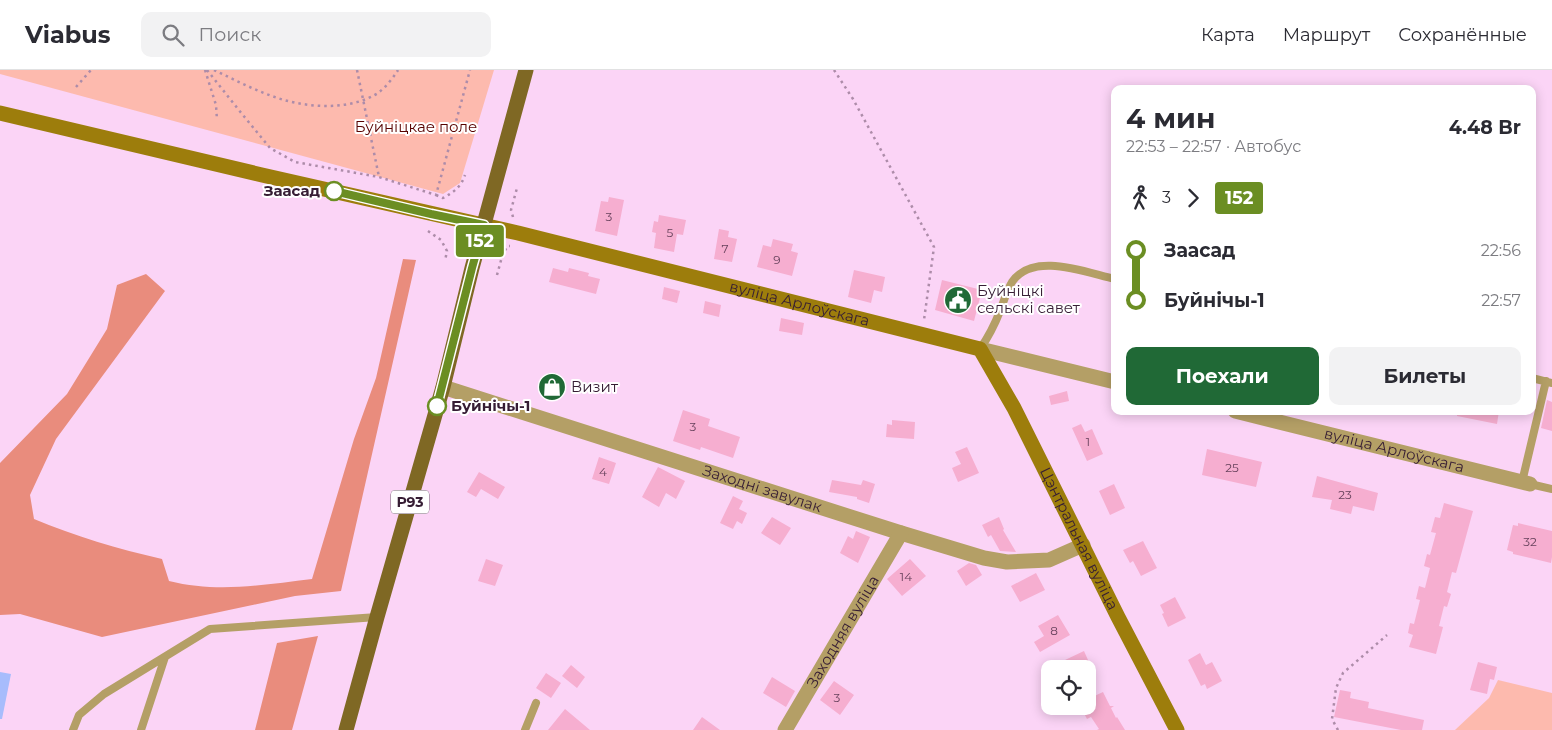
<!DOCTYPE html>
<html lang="ru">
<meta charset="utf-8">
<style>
body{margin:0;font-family:Montserrat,sans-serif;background:#f2f2f3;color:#2b2b33;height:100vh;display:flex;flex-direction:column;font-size:19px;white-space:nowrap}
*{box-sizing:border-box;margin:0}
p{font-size:16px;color:#7c7c81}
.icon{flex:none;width:28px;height:28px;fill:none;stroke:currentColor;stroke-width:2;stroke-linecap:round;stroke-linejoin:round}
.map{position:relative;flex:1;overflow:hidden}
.details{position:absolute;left:1111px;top:15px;width:425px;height:330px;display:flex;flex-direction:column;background:#fff;border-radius:10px;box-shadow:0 2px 12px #0003}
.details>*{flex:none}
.badge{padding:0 10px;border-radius:4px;font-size:18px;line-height:32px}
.controls{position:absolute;left:1041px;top:590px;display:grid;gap:10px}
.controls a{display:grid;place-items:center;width:55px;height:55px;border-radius:10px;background:#fff;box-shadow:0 2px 12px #0003;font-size:25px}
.map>.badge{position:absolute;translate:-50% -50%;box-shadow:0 0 0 2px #fff}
.legs{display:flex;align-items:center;gap:8px;height:55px;padding:0 15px;font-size:16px}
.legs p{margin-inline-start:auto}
.head{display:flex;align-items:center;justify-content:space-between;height:85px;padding:0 15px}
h1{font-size:28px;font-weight:700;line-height:38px}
.action{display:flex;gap:10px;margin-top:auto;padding:10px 15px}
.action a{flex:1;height:58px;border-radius:10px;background:#206936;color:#fff;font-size:20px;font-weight:700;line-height:58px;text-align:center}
.action a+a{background:#f2f2f3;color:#2b2b33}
ul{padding:0 15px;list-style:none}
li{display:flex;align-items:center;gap:18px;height:50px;font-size:19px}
li i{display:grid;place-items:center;width:8px;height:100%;margin:0 6px;background:currentColor}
li i::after{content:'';width:12px;height:12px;margin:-6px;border:4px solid;border-radius:50%;background:#fff}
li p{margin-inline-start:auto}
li:first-child i{background:linear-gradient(#0000 50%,currentColor 0)}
li:last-child i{background:linear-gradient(currentColor 50%,#0000 0)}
header{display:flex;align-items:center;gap:30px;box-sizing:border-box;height:70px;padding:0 25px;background:#fff;border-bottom:1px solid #e1e1e2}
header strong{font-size:24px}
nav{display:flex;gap:28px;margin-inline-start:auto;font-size:18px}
.search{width:350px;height:45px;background:#f2f2f3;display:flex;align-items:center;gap:12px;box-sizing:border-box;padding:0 18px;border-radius:10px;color:#7c7c81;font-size:19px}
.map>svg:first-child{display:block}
.green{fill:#fdbaae}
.forest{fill:#e98c7d}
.water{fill:#a7bcfc}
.building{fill:#f6aed0}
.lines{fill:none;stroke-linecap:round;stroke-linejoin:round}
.path{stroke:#ad8ca9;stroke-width:2.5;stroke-dasharray:2.5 4;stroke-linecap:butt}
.lane{stroke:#b49f66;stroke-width:8}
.street{stroke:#b49f66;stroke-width:15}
.secondary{stroke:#9d7d0c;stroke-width:15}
.primary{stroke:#7f6824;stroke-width:15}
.line-1-casing{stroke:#fff;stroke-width:11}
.line-1{stroke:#6b8e23;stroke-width:8}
.stop-1-dot{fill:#fff;stroke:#6b8e23;stroke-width:2.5}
.labels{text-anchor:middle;stroke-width:4;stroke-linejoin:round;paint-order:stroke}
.number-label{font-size:12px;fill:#66415b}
.shield{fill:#fff;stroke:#726171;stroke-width:1}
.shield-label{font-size:14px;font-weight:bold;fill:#361d34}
.park-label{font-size:15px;fill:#580200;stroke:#fff}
.stop-label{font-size:15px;font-weight:bold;fill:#361d34;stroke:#fff;text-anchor:end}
.poi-label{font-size:15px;fill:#361d34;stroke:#fff;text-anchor:start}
.street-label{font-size:15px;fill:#361d34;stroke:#fff}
</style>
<header>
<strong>Viabus</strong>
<div class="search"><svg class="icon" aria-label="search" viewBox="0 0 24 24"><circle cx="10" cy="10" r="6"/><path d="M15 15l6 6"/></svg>Поиск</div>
<nav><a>Карта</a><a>Маршрут</a><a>Сохранённые</a></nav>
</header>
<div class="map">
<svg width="1552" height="660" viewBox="0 0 1552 660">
<rect width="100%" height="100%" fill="#fbd4f6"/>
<path class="green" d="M0,0H494L460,113L443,124L0,4Z
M1498,610L1552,623V660H1455L1489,628Z"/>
<path class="forest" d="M403,189L416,190L341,521L295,526L102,567L20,544L0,545V393L67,324L107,259L117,215L146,204L165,221L56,369L30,425L34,449C75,466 118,479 162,489L169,511C217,523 263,515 312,509L354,369L376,308Z
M318,566L292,660H255L277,573Z"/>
<path class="water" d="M0,602L11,604L2,649H0Z"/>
<path class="building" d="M609,127L624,130L617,166L595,161L601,131L608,132Z
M659,145L686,150L683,165L677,164L674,182L654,178L656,163L652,162L654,151L658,152Z
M719,159L729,161L728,167L737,169L732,192L714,189Z
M773,169L793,174L791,181L798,183L792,206L757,197L763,175L771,177Z
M553,198L568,202L569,198L589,203L588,206L600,209L596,224L549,212Z
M854,200L885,207L882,222L874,220L871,233L848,227Z
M942,210L982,220L974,251L935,240Z
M664,217L680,221L677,233L662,229Z
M705,231L721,235L719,247L703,243Z
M781,248L804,253L802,265L779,261Z
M547,306L561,309L556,328L542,325Z
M1067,321L1069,331L1051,335L1049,326Z
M1547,330L1552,332V361L1541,358Z
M683,340L710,349L708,356L740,367L733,388L701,377L700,380L673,371Z
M1457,341H1499L1497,354L1457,346Z
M892,350L915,352L914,369L886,367L887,354L892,355Z
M1081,354L1085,362L1092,359L1103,384L1087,391L1072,358Z
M967,377L979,403L958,412L952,398L961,394L955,382Z
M1207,379L1262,392L1256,417L1202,405Z
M599,387L616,393L609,414L592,409Z
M658,397L685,411L676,429L666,423L659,437L642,427Z
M479,402L505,417L498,429L481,419L476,427L467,422Z
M1317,406L1378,423L1374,441L1353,436L1351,444L1330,439L1332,430L1312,427Z
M832,410L861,415L863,410L875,414L869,433L857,429V427L829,422Z
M1114,414L1125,438L1110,445L1099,421Z
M733,426L743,431L739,439L747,443L742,454L737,451L733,459L720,453Z
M1444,433L1473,441L1456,503L1452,502L1447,522L1451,524L1447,537L1444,536L1439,556L1443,557L1436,584L1409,577L1413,565L1408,563L1410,553L1414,554L1420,530L1416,529L1419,516L1425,518L1430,498L1424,496L1427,484L1430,485L1436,463L1431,462L1435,447L1440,448Z
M772,447L791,458L780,475L761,463Z
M999,447L1004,459L1003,460L1016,482L1000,481L991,465L988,467L982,455Z
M1518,453L1552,461V487L1551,493L1513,484V482L1507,480L1513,455L1518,456Z
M856,461L870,467L858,493L840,483L848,466L853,469Z
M1143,471L1157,498L1141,506L1133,491L1130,493L1123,480Z
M486,489L503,495L495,516L478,511Z
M910,489L926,506L902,526L887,509Z
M969,493L976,495L982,505L966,516L957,501Z
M1036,503L1045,520L1020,532L1011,516Z
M1175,527L1186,548L1168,557L1162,544L1164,543L1160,535Z
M1058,545L1070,565L1040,582L1034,572L1044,566L1038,556Z
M1084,581L1092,599H1046Z
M1200,583L1206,595L1212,592L1222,611L1207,619L1205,614L1201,616L1188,590Z
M1478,592L1497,597L1494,610L1490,609L1487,624L1470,620Z
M571,595L585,607L577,618L562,606Z
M546,603L561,613L551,628L536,618Z
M772,607L795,621L786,637L763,623Z
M834,611L854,625L840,645L820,630Z
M1340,620L1351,622L1350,628L1369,632L1368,638L1424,650L1422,660H1401L1334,647Z
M1103,622L1110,636H1114L1111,638L1116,648L1117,647L1125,660H1097L1099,659L1091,647L1087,649L1080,636H1088V629Z
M565,639L590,660H548Z
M702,647L720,660H693Z"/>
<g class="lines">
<path class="path" d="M205,0L216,35L217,50
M207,0L238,39L270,78L295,92L379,107L436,125L470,0
M214,0C237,11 260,23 284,30C313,38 351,40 378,23C386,17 393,8 398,0
M357,0L379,107
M834,0L853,29L934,177L924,250
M76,17L91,0
M436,125L443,128C454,122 461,117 465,105
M513,147L511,140L517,118
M428,161L441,170L447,181L445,191
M497,205L503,183L508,176H510
M1338,660L1332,649L1336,618L1343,603L1387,565"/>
<path class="lane" d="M980,279C989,266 995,254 1000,241C1004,231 1007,220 1012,212C1033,181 1087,203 1115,209
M1532,308L1552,313
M1522,412L1546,311
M1530,414L1552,419
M73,660L79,645L104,624L210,559L377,547
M141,660L165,587
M525,660L536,633"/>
<g class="street">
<path d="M980,279L1115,312"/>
<path id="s1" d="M443,317L901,463L984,488L1007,492L1049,490L1083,475"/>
<path id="s2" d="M1235,341L1530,414"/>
<path id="s3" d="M785,660L901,463"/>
</g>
<path class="secondary" id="s4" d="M0,43L262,105L518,163L980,279L1014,338L1118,547L1177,660"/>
<path class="primary" d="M346,660L377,547L443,317L472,198L526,0"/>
</g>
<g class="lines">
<g class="line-1-casing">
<path id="line-1" d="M334,121L431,144L484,155L472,198L437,336"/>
</g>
<use href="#line-1" class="line-1"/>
</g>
<defs>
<g id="civic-disc" transform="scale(1.4375)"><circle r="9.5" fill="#206936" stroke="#fff"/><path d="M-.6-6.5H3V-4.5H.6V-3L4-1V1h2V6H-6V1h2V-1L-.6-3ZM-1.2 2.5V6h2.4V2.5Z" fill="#fff"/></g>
<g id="shop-disc" transform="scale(1.4375)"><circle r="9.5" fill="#206936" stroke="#fff"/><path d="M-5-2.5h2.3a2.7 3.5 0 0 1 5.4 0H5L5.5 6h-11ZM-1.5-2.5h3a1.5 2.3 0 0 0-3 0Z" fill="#fff"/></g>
</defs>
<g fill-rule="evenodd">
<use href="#civic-disc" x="958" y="230"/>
<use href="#shop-disc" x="552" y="317"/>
</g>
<g class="stop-1-dot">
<circle cx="334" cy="121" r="9"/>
<circle cx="437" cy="336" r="9"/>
</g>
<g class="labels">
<g class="number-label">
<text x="609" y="151">3</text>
<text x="670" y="167">5</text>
<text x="725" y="183">7</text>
<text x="777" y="194">9</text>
<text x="693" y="361">3</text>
<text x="1088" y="376">1</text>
<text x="1232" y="402">25</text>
<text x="603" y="406">4</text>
<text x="1345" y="429">23</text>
<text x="1530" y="476">32</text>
<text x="906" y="511">14</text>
<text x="1054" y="565">8</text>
<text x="837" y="632">3</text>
</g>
<rect class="shield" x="391" y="420.5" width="38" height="23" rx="4"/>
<g class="shield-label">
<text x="410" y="437">Р93</text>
</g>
<g class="park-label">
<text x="416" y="62">Буйніцкае поле</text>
</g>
<g class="stop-label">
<text x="320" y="126">Заасад</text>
<text x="451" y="341" text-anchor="start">Буйнічы-1</text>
</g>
<g class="poi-label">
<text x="977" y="226">Буйніцкі<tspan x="977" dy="17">сельскі савет</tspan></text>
<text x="571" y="322">Визит</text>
</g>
<g class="street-label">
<text dy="5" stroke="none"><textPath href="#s4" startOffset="822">вуліца Арлоўскага</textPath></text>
<text dy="5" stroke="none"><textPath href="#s2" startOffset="164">вуліца Арлоўскага</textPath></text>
<text dy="5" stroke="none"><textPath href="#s1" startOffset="335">Заходні завулак</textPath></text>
<text dy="5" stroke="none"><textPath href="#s4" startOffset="1222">Цэнтральная вуліца</textPath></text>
<text dy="5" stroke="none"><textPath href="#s3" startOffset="114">Заходняя вуліца</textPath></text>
</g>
</g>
</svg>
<div class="controls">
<a><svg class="icon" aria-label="locate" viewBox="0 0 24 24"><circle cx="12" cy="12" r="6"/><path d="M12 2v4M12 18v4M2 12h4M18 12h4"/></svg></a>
</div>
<b class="badge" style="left:480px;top:171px;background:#6b8e23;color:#fff">152</b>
<section class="details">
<div class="head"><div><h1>4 мин</h1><p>22:53 – 22:57 · Автобус</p></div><b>4.48 Br</b></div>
<div class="legs"><svg class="icon" aria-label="walk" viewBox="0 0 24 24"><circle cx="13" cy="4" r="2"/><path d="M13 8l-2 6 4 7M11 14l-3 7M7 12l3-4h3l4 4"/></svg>3<svg class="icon" aria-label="forward" viewBox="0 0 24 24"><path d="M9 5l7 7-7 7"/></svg><b class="badge" style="background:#6b8e23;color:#fff">152</b></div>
<ul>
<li><i style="color:#6b8e23"></i><b>Заасад</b><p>22:56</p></li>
<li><i style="color:#6b8e23"></i><b>Буйнічы-1</b><p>22:57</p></li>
</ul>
<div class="action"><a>Поехали</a><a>Билеты</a></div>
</section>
</div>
